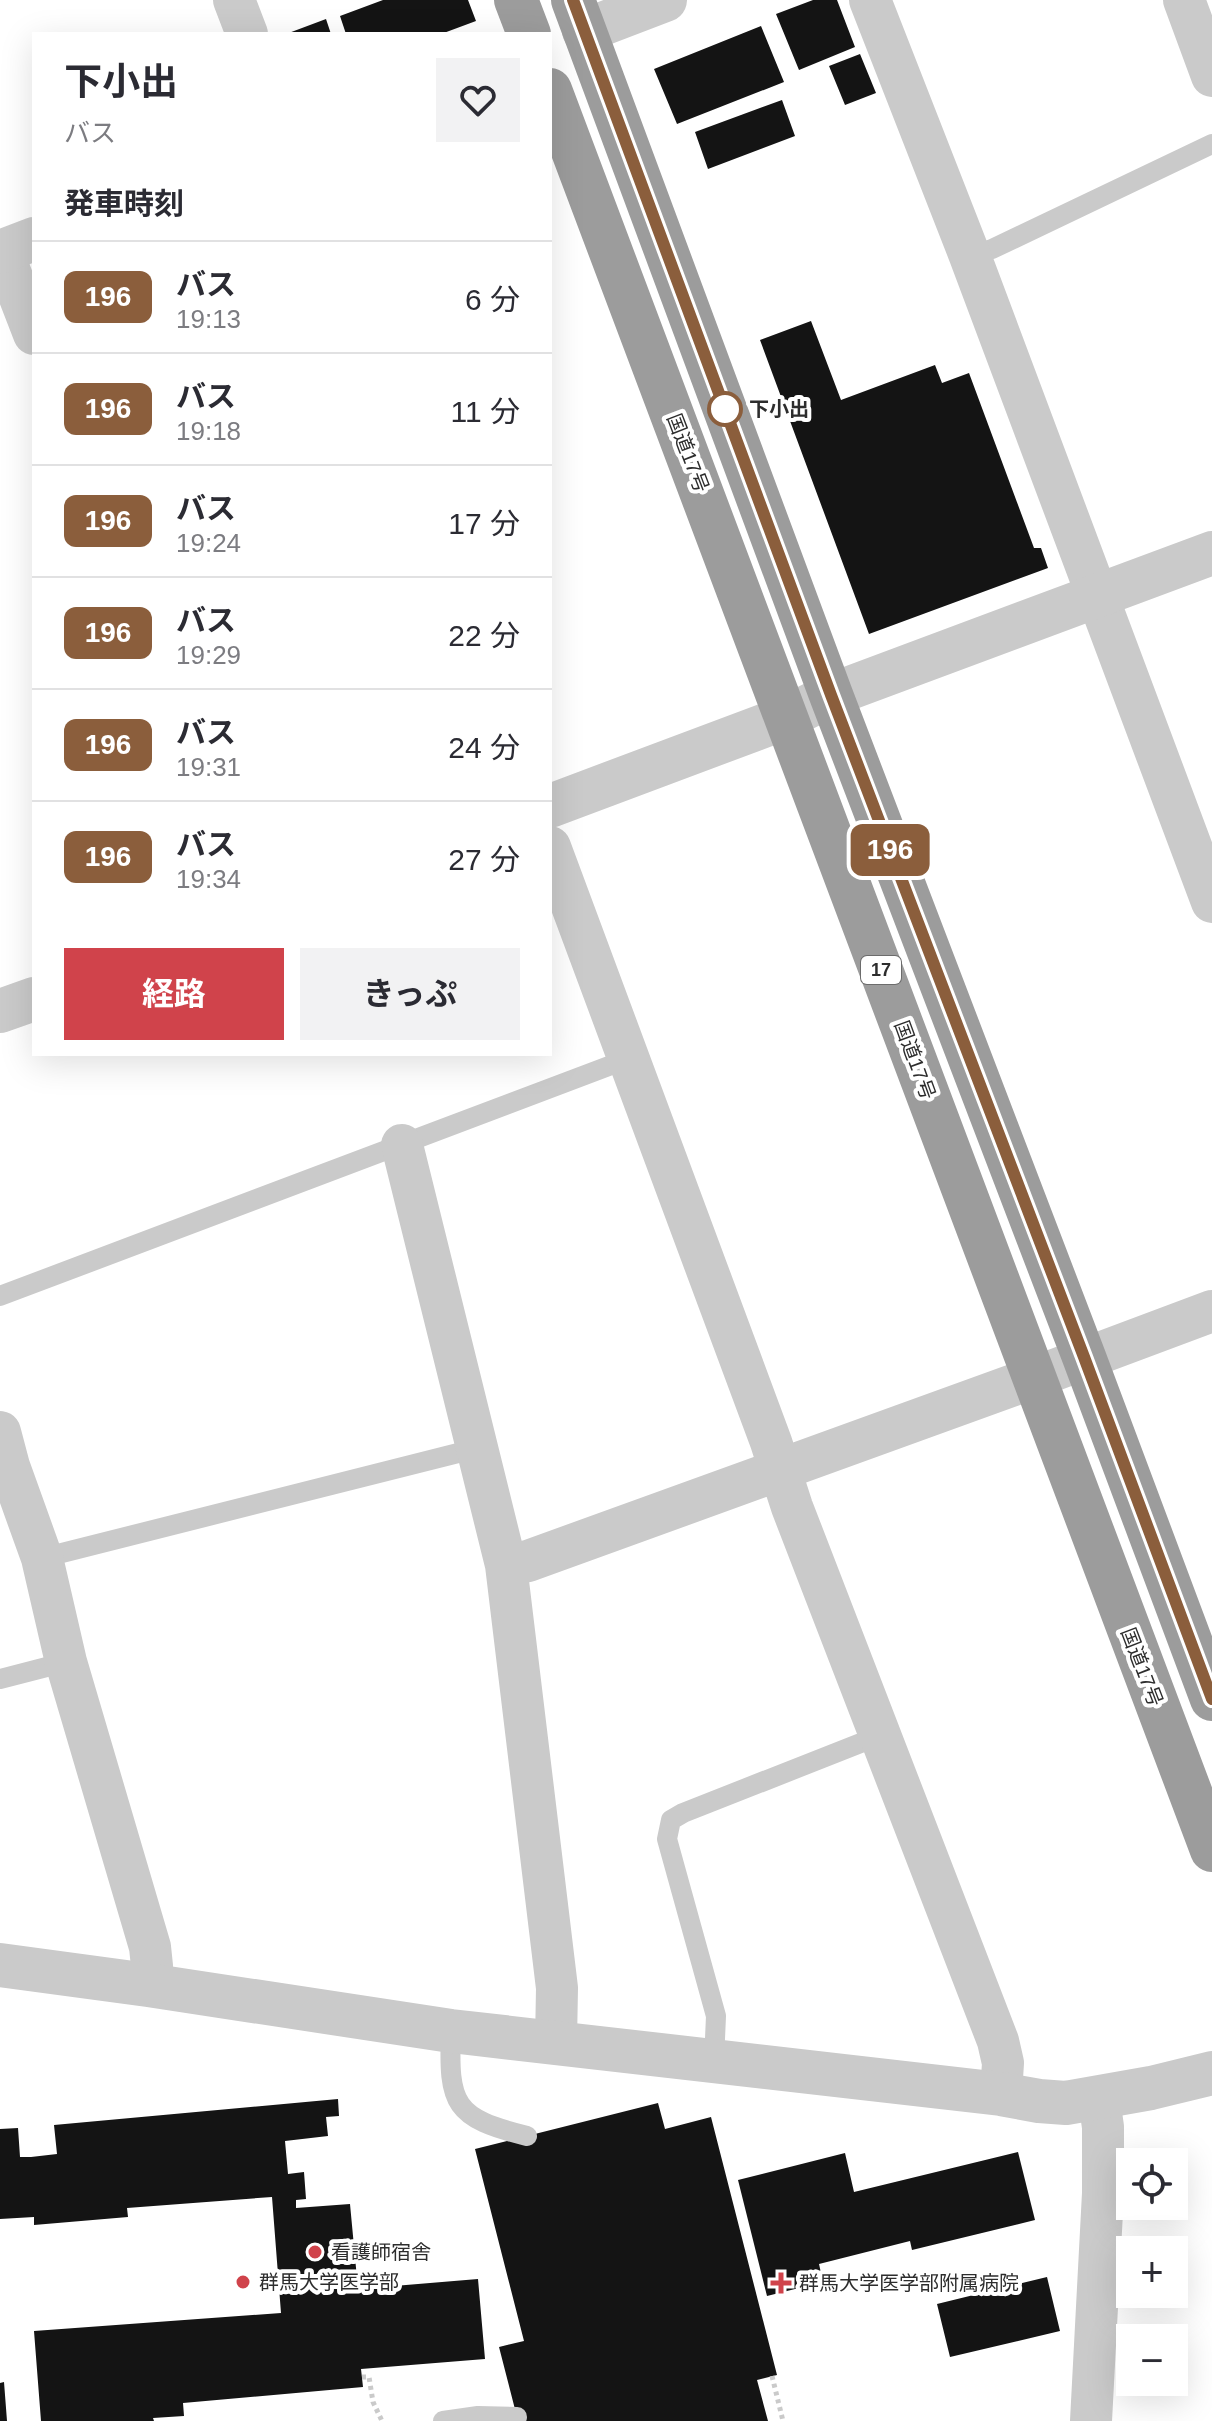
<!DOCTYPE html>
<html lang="ja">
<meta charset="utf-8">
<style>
body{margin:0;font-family:Helvetica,"Noto Sans JP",sans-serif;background:#f2f2f3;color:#2b2b33;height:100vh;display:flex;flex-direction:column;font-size:30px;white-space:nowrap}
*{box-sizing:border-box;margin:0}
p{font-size:26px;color:#7c7c81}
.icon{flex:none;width:44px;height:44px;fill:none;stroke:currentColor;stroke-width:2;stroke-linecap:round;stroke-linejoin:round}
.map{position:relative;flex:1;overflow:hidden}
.drawer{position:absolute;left:32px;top:32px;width:520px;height:1024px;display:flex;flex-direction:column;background:#fff;border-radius:0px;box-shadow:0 8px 32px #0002}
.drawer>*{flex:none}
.badge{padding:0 16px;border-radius:12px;font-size:28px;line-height:52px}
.tools{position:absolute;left:1116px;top:2148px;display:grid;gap:16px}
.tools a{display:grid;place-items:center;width:72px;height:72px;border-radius:0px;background:#fff;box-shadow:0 8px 32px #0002;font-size:40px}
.map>.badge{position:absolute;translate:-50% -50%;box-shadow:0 0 0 4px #fff}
h2{padding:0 32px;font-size:30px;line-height:72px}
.round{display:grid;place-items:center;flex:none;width:84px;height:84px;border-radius:0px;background:#f2f2f3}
.head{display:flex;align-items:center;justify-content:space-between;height:136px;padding:0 32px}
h1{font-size:38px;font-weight:700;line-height:60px}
.action{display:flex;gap:16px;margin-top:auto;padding:16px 32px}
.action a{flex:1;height:92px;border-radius:0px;background:#d0434b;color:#fff;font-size:32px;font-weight:700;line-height:92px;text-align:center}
.action a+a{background:#f2f2f3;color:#2b2b33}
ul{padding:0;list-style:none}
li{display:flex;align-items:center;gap:24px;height:112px;padding:0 32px;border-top:2px solid #e1e1e2}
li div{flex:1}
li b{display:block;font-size:30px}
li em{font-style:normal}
li .badge{min-width:88px;font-weight:700;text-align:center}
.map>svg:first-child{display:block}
.building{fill:#141414}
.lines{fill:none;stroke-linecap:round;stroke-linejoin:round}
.path{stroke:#cacaca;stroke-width:5;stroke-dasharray:4 4;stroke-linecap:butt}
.service{stroke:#cacaca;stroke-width:20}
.minor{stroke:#cacaca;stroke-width:42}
.tertiary{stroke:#cacaca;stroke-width:44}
.trunk{stroke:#9c9c9c;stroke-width:44}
.line-casing{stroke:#fff;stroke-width:18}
.line{stroke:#8b5e3c;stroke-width:12}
.stop-dot{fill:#fff;stroke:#8b5e3c;stroke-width:4}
.poi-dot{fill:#d0434b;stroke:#fff;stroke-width:3}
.labels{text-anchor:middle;stroke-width:8;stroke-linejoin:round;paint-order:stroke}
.shield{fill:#fff;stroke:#6c6c6c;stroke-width:2}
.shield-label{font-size:18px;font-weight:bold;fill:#2d2d2d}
.stop-label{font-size:20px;font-weight:bold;fill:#2d2d2d;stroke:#fff;text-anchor:start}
.street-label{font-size:20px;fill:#2d2d2d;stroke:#fff}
.poi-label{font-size:20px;fill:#2d2d2d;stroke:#fff;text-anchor:start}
</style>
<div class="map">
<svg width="1212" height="2421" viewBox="0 0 1212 2421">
<rect width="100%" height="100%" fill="#fff"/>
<path class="building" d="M383,0H468L476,21L441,34H346L340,16Z
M813,0H837L855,47L799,70L776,14Z
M326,19L331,34H286Z
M761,26L784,82L677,124L654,69Z
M860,54L876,93L845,105L829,66Z
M782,100L795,136L708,169L695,132Z
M811,321L841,400L935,365L942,383L969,373L1034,548H1041L1048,568L869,634L760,340Z
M338,2099L339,2116L326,2117L328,2136L285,2141L288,2174L304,2172L306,2199L296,2200V2208L350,2204L358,2289L478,2279L485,2359L361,2369L363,2387L183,2403L184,2416L153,2418L154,2421H41L34,2331L281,2313L272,2197L127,2208L128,2217L34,2225V2217L0,2219V2129L18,2128L20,2157H31L57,2154L54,2125Z
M658,2103L665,2129L711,2117L777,2375L757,2380L768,2421H518L499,2347L524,2341L475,2149Z
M1018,2152L1035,2220L912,2250L910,2241L819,2264L823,2282L767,2296L738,2180L845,2153L854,2192Z
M1047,2277L1060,2331L950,2357L937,2304Z
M4,2382L7,2421H0V2383Z"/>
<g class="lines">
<path class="path" d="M772,2376L783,2421
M362,2377H369L373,2402L382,2421"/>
<path class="service" d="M970,256L992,249L1212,144
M0,1296L630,1058
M42,1558L478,1448
M0,1679L66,1662
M451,2031C448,2105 454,2118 527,2136
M714,2061L716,2016L667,1839L671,1820L683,1813L881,1735
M443,2421L478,2416L517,2417"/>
<path class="minor" d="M234,0L247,34
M870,0L970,256L1212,902
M1184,0L1212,76
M2,251L34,334
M550,847L771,1442L792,1507L998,2041L1003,2063L1001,2094
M402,1145L506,1565L557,1988L556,2043
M0,1432L9,1466L42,1558L66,1662L150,1947L152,1966L148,1985
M506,1565L528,1561L1033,1378L1212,1311
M1091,2421L1103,2193V2127L1099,2099"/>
<path class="tertiary" d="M584,31L665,0
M0,252L34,239
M550,806L787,717L831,695L1212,553
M0,1011L34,999
M0,1965L148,1985L451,2031L1001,2094L1039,2101L1066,2103L1151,2088L1212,2073"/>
<path class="trunk" d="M516,0L529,34
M573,0L831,695L1084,1357L1212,1699
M550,90L1212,1850"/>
</g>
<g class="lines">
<g class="line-casing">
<path id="line" d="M573,0L831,695L1084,1357L1212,1699"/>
</g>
<use href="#line" class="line"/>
</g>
<circle class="stop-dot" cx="725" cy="409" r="16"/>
<g class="poi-dot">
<circle cx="315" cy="2252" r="8"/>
<circle cx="243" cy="2282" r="8"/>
<path d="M777 2271h8v8h8v8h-8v8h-8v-8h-8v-8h8z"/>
</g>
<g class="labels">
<rect class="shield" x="861" y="956" width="40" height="28" rx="6"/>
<g class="shield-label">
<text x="881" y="976">17</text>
</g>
<g class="stop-label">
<text x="749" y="416">下小出</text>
</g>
<g class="street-label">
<text transform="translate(688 453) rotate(69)" y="7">国道17号</text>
<text transform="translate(915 1060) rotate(70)" y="7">国道17号</text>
<text transform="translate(1142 1667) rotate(69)" y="7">国道17号</text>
</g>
<g class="poi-label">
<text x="331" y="2259">看護師宿舎</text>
<text x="259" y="2289">群馬大学医学部</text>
<text x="799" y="2290">群馬大学医学部附属病院</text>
</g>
</g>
</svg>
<div class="tools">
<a><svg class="icon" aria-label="locate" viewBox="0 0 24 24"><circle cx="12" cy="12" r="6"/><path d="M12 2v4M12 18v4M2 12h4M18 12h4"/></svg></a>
<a>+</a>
<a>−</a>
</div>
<b class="badge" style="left:890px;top:850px;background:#8b5e3c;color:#fff">196</b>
<section class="drawer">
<div class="head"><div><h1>下小出</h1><p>バス</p></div><a class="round"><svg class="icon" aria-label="heart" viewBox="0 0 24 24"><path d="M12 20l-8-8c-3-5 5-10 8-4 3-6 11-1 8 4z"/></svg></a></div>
<h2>発車時刻</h2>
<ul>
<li><span class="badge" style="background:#8b5e3c;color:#fff">196</span><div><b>バス</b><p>19:13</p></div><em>6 分</em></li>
<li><span class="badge" style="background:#8b5e3c;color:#fff">196</span><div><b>バス</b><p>19:18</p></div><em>11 分</em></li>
<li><span class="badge" style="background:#8b5e3c;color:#fff">196</span><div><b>バス</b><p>19:24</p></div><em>17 分</em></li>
<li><span class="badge" style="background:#8b5e3c;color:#fff">196</span><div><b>バス</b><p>19:29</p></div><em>22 分</em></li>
<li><span class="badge" style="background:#8b5e3c;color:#fff">196</span><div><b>バス</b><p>19:31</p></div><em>24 分</em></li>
<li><span class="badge" style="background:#8b5e3c;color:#fff">196</span><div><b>バス</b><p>19:34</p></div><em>27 分</em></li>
</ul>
<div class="action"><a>経路</a><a>きっぷ</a></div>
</section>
</div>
